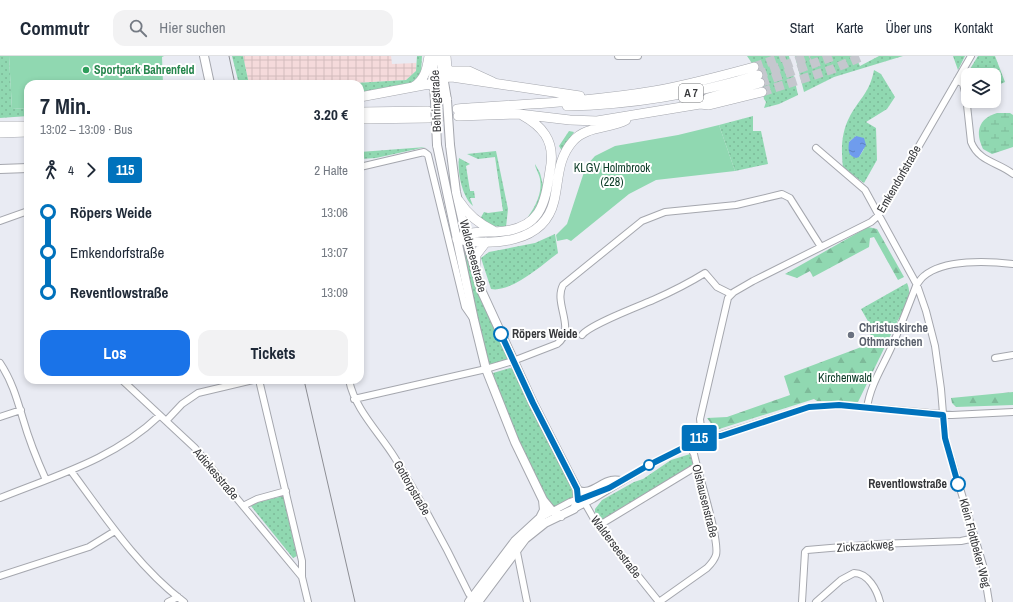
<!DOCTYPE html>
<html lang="de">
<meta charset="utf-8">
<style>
body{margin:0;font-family:"Archivo Narrow",sans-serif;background:#f2f2f3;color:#1f2937;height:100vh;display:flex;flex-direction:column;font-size:15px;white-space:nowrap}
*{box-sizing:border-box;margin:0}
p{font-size:13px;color:#747a83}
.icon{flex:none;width:22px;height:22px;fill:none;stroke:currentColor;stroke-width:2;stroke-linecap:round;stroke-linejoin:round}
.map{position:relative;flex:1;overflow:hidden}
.details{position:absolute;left:24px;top:24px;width:340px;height:304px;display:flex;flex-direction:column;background:#fff;border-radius:12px;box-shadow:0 2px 6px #0003}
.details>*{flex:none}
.badge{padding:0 8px;border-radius:3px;font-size:14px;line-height:26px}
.tools{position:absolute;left:961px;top:12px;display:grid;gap:8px}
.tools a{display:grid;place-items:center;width:40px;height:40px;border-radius:8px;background:#fff;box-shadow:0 2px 6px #0003;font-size:20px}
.map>.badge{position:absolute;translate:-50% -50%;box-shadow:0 0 0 2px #fff}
.legs{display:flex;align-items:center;gap:6px;height:44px;padding:0 16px;font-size:13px}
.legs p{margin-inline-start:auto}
.overview{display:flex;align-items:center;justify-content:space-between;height:68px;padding:0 16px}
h1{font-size:22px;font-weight:800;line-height:30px}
.button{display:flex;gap:8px;margin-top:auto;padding:8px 16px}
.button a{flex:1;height:46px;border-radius:12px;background:#1a73e8;color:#fff;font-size:16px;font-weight:800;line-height:46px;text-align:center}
.button a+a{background:#f2f2f3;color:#1f2937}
ul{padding:0 16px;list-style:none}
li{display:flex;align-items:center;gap:14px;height:40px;font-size:15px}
li i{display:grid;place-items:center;width:6px;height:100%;margin:0 5px;background:currentColor}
li i::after{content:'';width:10px;height:10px;margin:-5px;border:3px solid;border-radius:50%;background:#fff}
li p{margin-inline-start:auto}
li:first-child i{background:linear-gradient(#0000 50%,currentColor 0)}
li:last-child i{background:linear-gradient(currentColor 50%,#0000 0)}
header{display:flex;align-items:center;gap:24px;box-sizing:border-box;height:56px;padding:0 20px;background:#fff;border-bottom:1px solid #e0e1e3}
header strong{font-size:19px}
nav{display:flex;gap:22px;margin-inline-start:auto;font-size:14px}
.search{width:280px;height:36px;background:#f2f2f3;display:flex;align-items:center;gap:10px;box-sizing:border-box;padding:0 14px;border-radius:12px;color:#747a83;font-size:15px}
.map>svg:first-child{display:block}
.industrial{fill:url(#industrial-grid)}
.grass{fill:url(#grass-dots);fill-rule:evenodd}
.forest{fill:url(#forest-firs)}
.wetland{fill:url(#wetland-marsh)}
.garden{fill:#90d8b1}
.water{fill:url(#water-ripples)}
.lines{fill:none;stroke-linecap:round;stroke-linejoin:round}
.highway-tunnel{stroke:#c5c7ce;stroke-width:9;stroke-dasharray:9 4.5;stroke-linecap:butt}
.minor-casing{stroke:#a5a7ae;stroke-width:8}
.major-casing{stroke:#a5a7ae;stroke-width:10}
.highway-casing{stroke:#a5a7ae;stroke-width:10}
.minor{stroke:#fff;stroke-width:6}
.major{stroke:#fff;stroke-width:8}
.highway{stroke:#fff;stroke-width:9}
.tram{stroke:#8d8e94;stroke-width:1}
.major-bridge-casing{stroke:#a5a7ae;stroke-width:10;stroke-linecap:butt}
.major-bridge{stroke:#fff;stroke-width:8}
.line-1-casing{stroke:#fff;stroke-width:9}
.line-1{stroke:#0072bc;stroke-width:6}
.leisure-dot{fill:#2e9e5b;stroke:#fff;stroke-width:1.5}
.stop-1-dot{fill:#fff;stroke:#0072bc;stroke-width:2}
.worship-dot{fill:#6b7280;stroke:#fff;stroke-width:1.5}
.labels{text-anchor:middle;stroke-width:4;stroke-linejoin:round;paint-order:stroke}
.shield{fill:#fff;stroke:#737476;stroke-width:1}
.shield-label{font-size:11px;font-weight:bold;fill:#37383b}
.leisure-label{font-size:12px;font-weight:bold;fill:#27864d;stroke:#fff;text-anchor:start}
.street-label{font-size:12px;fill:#37383b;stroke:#fff}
.park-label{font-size:12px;fill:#0b3b26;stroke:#fff}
.worship-label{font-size:12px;font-weight:bold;fill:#5b616d;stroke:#fff;text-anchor:start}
.stop-label{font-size:12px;font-weight:bold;fill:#37383b;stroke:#fff;text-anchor:start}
</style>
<header>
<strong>Commutr</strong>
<div class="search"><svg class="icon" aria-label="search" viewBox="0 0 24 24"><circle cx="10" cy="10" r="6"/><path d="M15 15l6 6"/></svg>Hier suchen</div>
<nav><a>Start</a><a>Karte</a><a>Über uns</a><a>Kontakt</a></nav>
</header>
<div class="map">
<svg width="1013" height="546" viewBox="0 0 1013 546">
<defs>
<pattern id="industrial-grid" width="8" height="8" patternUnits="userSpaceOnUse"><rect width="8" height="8" fill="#f5dadb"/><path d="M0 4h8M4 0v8" fill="none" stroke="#d3bcbd"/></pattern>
<pattern id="grass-dots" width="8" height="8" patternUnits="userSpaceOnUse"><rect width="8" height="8" fill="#90d8b1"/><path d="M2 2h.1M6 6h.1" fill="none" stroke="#7dba99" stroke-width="1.8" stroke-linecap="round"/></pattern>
<pattern id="forest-firs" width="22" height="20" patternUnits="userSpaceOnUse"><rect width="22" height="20" fill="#90d8b1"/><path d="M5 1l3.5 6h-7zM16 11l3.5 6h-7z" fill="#7dba99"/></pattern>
<pattern id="wetland-marsh" width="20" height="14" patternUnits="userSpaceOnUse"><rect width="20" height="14" fill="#90d8b1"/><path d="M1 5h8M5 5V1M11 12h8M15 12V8" fill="none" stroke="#7dba99"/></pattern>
<pattern id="water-ripples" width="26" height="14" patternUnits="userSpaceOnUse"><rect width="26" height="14" fill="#6f9ced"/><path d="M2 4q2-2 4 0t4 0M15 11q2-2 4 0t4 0" fill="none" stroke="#5c80c1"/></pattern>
</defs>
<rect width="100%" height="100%" fill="#e9ebf3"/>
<path class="industrial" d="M243,0H391L392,8L416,7V15L406,24L339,28H249Z"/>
<path class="grass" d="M0,0H9L12,53L28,52V60L0,62Z
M232,0H243L249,28H239Z
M417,0H422L421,17L412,27L360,38V28H339L406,24L416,15Z
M747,0H789L798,39L779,48L764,52L766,46L764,43C761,24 757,14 747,0Z
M795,0H855L860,10L879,0H903L834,21L804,36Z
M953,0H965L958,14Z
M978,0H995L1005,26L994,31V19H968V28L965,21Z
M874,14L881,18L895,41L887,53L866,66L876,72L877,104L864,127L843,112C841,93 841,77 850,60C860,42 870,36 874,14ZM856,80L864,93L859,101L850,99L849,86Z
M753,60V75H761L768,108L735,115L719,69Z
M569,75L574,76L562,95L559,90Z
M426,91L376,102L360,103V96Z
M496,95L508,153L506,171L492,170L480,163L484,156L488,157L503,155L495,101L478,103L467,98Z
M459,102L470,108L466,110L470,135H474L475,142H470L473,150C462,141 457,115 459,102Z
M535,108L540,117L543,129L538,153L525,165C534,153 543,138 540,123C539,117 535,112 535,108Z
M555,178L558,197C542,209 511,237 491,233L481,202L489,196L535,187Z
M462,187H464L509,303L490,310L488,308L482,288Z
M907,227C913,240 905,252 898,264L873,274L861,253Z
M510,312L513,313L573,434L574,441L552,452L530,412L492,321L494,320L493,317Z
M690,398L693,409L601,464L595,456V453L602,444L634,426L643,423L671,404Z
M283,440L297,500L293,502L251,450L255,447Z"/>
<path class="forest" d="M868,171L877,173L904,221L898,224L874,181L870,182L869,191L813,221L810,215L797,222L785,218Z
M898,264L858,346L817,345L814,343L716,374L707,362L727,361L790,339L784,320L864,290L873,274Z
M1013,336V349L956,351L952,347L951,342Z"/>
<path class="wetland" d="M997,57H1010L1013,59V91L992,98L983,93C975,76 978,63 997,57Z"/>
<path class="garden" d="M9,0H164L162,1L163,28H28V52L12,53Z
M719,69L735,115L656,124L629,138L571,185L567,183L557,185L556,179L567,168L586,110L595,100L615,90L678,79Z"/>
<path class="water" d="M856,80L864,82L866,89L859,101L856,102C848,100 848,94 849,86Z"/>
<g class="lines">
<path class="highway-tunnel" d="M754,11L785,0
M758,19L810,0
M760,27L834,0
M762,36L833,13L863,0
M429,62L458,60"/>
<g class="minor-casing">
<path id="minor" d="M618,0H638
M957,24L963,28L966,40L971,86C979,106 998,106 1013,118
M816,92L865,134L917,229L926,255L935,290L941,333L945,382L983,509L989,546
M360,111L424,96L428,99L465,251L474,264
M0,165L28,155
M582,279C589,269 639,250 653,244C671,236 689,227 705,217L717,231L731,238
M995,302L1013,299
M0,307C12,325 17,343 23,363C29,384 37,404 46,424
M122,324L195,392L302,521
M259,324L302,505V521L308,546
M349,324C355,354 379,376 395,402C422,446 447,492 469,538L473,541
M354,343L486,313L513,305L557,288C577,273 553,248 563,229L642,165L665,156L736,149L782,138L790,142L821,191
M867,352C870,330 882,312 891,292C900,272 908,251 916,230C918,227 921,222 924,220C944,203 988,205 1013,208
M0,361L21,354
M166,365L182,348L198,337L253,324
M702,380L700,363L728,242L734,236L753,225L871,166L879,159L971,0
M71,415C105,461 138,511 184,546
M577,433C589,440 600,426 611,424C615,423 619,424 622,424
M578,435L598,470L659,546L707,512C711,508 714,505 716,499C720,484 698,417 694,398L689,389
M0,442C57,419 114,403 159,360
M243,450L257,443L286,435
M574,453L593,443L649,409L689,389L702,380L721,379L809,351L839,349L952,359L1013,356
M540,462L570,446L602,434
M598,470L697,410
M516,491L527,546
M0,520L89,491L115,475
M168,546L178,541
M802,546L805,496L807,494L877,488L961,485L975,482
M816,546L841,524L854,517C868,517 877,534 880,546"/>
</g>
<g class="major-casing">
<path id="major" d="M204,0L210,28
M442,0V14L447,44
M435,45L433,16L435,0
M437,89L474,264L486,313L515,386L543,444L552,455L561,460
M450,89L456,136L469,193L482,236L533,347L577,433L578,444L574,453L545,467L525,483L478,546
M0,113L28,112
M469,546L515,485L540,462L544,454L543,444"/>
</g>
<g class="highway-casing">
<path id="highway" d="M446,0L447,12L450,15H469L493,26
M429,28L440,22L452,21L580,40
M413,31C425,24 427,13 429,0
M360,41L429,28L440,34L447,44
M700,48L708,42L760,27
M567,50C632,49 695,38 758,19
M457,53C522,48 589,46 654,35C687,29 721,20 754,11
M360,56L428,55
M458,60L519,58L570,64L597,65L700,48L709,49L762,36
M360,63L429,62
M0,70H28
M0,77L28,76
M459,145C468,159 479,168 494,175
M457,183C492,190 544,188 554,145C559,124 557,103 573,85C586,70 609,73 626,64
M457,183C470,175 481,176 495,176C543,174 545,147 551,108C554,84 542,70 522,59
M475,212L476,199L486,186"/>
</g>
<use href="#minor" class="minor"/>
<use href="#major" class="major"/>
<use href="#highway" class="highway"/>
<path class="tram" d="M229,0L235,28
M304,324L355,546"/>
<g class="major-bridge-casing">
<path id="major-bridge" d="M447,44L450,89
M435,45L437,89"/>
</g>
<use href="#major-bridge" class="major-bridge"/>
</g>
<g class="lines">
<g class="line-1-casing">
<path id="line-1" d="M501,278L533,347L577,433L578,444L609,432L649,409L689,389L702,380H721L809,351L839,349L943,359L945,382L958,428"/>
</g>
<use href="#line-1" class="line-1"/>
</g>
<circle class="leisure-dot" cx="86" cy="14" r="4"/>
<g class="stop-1-dot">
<circle cx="501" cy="278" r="7"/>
<circle cx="649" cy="409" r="5"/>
<circle cx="958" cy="428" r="7"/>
</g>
<circle class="worship-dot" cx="851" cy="279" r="4"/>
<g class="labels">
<rect class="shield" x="679" y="28" width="24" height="18" rx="3"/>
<g class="shield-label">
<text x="691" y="41">A 7</text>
</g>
<g class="leisure-label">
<text x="94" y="18">Sportpark Bahrenfeld</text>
</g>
<g class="street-label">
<text transform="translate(436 45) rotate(-92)" y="4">Behringstraße</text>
<text transform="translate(899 123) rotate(-60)" y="4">Emkendorfstraße</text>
<text transform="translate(473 200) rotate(75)" y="4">Walderseestraße</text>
<text transform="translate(216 418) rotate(50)" y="4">Adickesstraße</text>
<text transform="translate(412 432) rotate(60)" y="4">Gottorpstraße</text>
<text transform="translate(705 445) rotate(76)" y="4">Olshausenstraße</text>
<text transform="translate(975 487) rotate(75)" y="4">Klein Flottbeker Weg</text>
<text transform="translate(865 490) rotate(-4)" y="4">Zickzackweg</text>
<text transform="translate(616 491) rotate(53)" y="4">Walderseestraße</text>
</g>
<g class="park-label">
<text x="612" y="116">KLGV Holmbrook<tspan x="612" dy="14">(228)</tspan></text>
<text x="845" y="326">Kirchenwald</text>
</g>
<g class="worship-label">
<text x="859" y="276">Christuskirche<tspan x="859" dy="14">Othmarschen</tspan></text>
</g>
<g class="stop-label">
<text x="512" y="282">Röpers Weide</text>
<text x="947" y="432" text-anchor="end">Reventlowstraße</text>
</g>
</g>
</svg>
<div class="tools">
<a><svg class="icon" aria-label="layers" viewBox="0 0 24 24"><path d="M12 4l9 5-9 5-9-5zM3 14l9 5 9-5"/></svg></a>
</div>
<b class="badge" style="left:699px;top:382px;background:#0072bc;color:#fff">115</b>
<section class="details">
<div class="overview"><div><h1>7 Min.</h1><p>13:02 – 13:09 · Bus</p></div><b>3.20 €</b></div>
<div class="legs"><svg class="icon" aria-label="walk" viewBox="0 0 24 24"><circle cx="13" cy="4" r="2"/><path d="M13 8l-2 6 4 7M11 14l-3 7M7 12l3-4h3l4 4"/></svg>4<svg class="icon" aria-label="forward" viewBox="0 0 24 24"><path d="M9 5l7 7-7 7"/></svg><b class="badge" style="background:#0072bc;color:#fff">115</b><p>2 Halte</p></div>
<ul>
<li><i style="color:#0072bc"></i><b>Röpers Weide</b><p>13:06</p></li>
<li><i style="color:#0072bc"></i><span>Emkendorfstraße</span><p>13:07</p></li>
<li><i style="color:#0072bc"></i><b>Reventlowstraße</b><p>13:09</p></li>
</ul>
<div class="button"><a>Los</a><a>Tickets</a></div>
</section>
</div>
